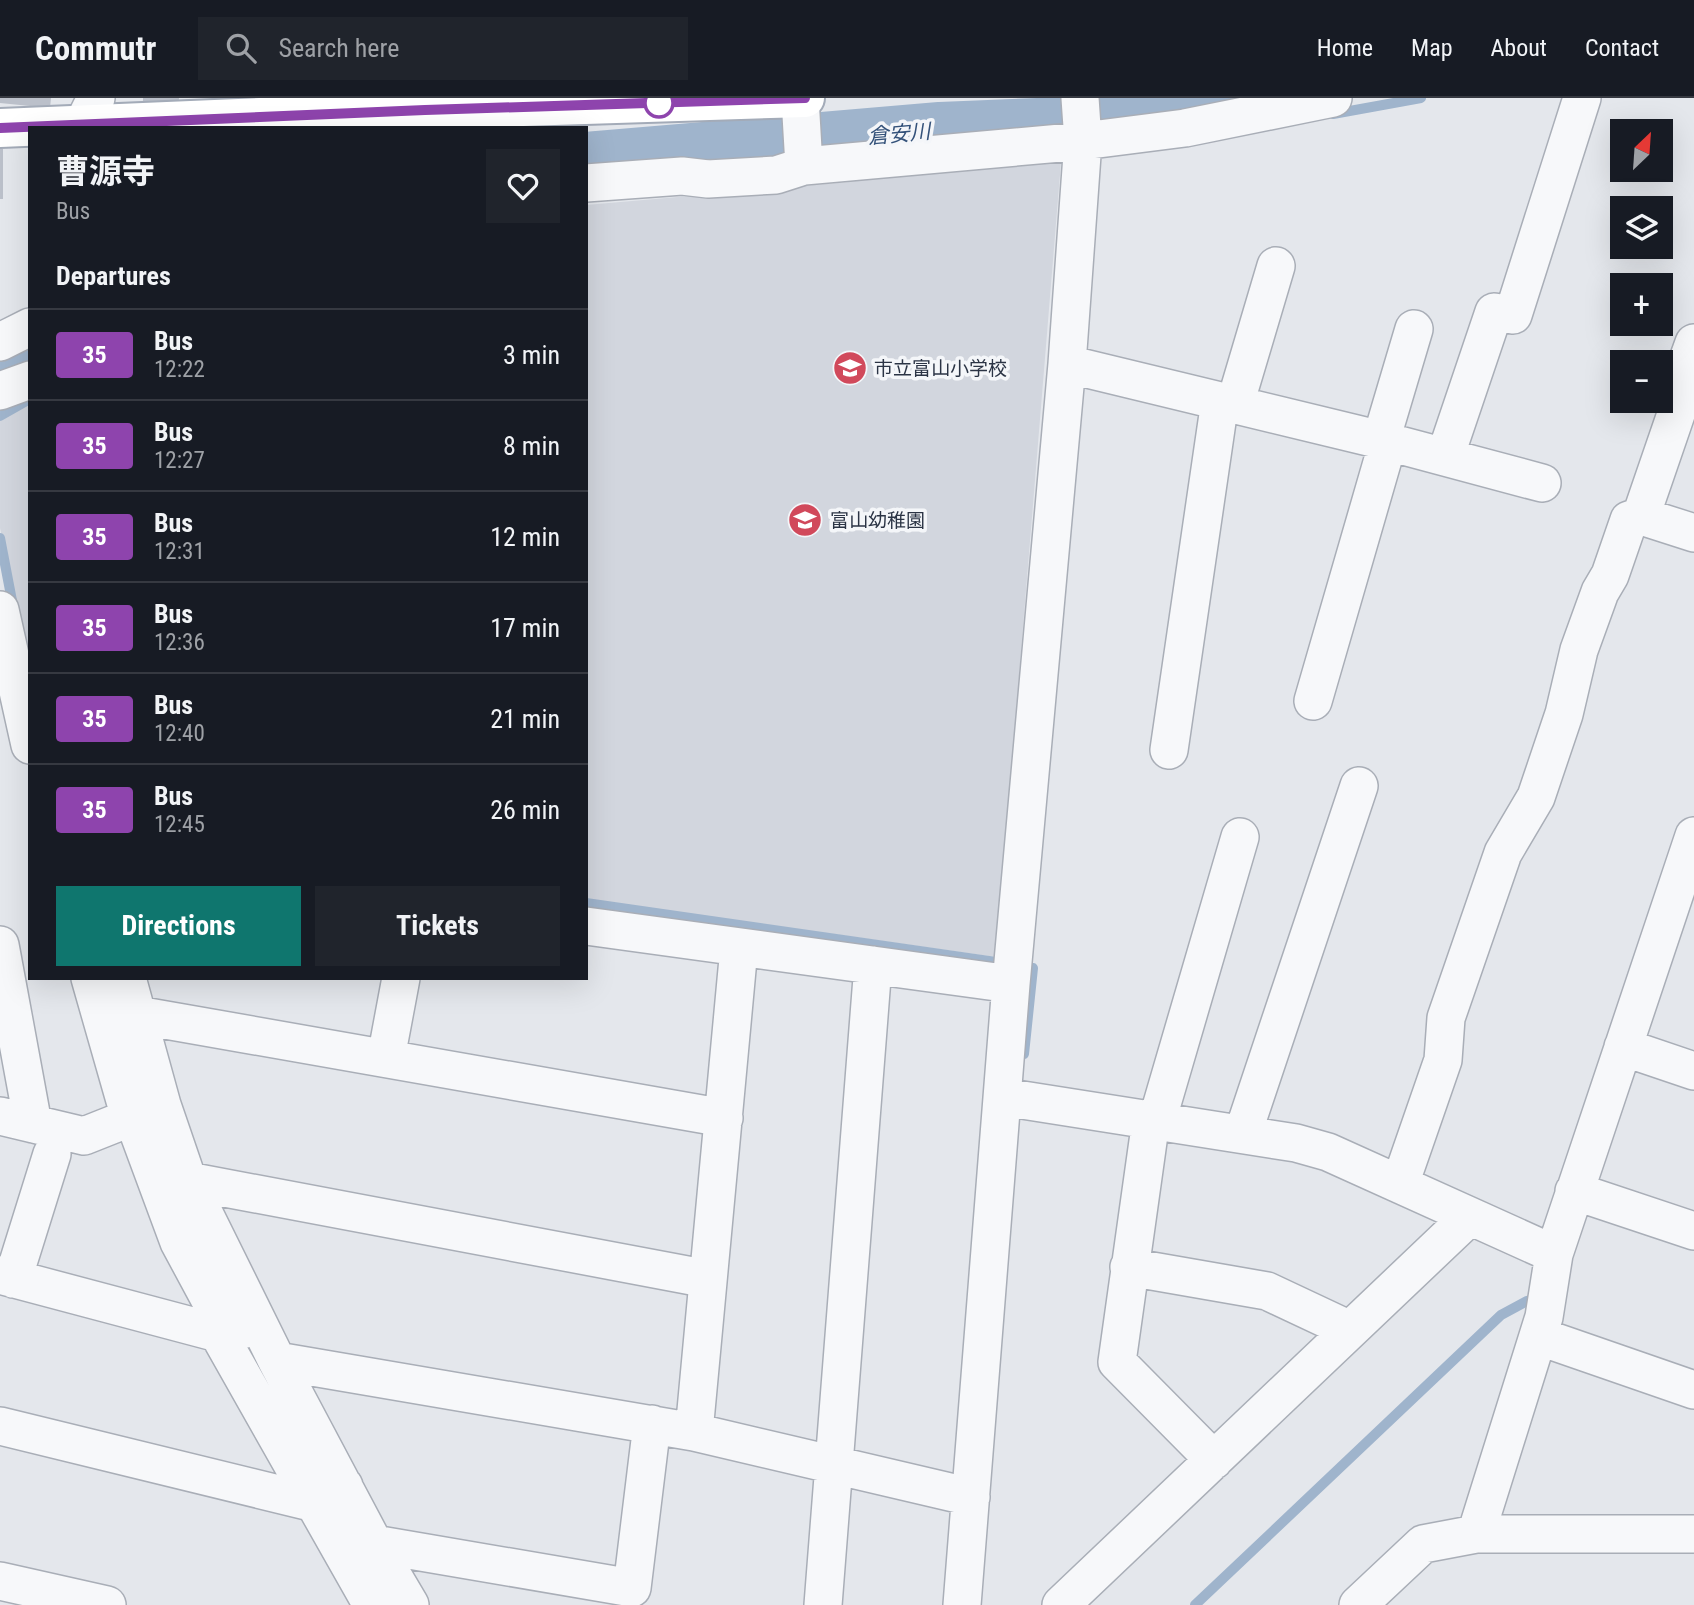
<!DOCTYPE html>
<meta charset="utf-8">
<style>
body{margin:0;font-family:"Roboto Condensed","Noto Sans JP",sans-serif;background:#20242c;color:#f1f3f6;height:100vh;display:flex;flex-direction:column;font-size:26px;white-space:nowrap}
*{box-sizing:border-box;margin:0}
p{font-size:23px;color:#9ea1a6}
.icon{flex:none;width:38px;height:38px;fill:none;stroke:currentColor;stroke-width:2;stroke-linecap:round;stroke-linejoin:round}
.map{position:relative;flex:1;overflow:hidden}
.side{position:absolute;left:28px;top:28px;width:560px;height:854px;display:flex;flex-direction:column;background:#171b24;border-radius:0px;box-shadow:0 7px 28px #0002}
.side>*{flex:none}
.badge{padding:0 14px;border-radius:5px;font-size:24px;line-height:46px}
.needle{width:46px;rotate:25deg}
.buttons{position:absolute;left:1610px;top:21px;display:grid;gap:14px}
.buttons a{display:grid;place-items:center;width:63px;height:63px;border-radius:0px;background:#171b24;box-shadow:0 7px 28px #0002;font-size:35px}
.map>.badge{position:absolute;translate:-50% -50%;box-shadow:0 0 0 4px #fff}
h2{padding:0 28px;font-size:26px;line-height:63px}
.round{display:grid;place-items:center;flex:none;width:74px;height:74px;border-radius:0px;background:#20242c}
.summary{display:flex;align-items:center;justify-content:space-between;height:119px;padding:0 28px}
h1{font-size:33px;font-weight:700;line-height:52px}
.cta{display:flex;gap:14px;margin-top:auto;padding:14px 28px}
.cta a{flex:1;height:80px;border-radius:0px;background:#0f766e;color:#fff;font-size:28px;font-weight:700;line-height:80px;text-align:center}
.cta a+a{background:#20242c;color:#f1f3f6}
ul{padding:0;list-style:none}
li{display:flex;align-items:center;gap:21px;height:91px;padding:0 28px;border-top:2px solid #363941}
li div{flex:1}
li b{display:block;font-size:26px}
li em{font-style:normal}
li .badge{min-width:77px;font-weight:700;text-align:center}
header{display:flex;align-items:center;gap:42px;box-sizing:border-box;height:98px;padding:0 35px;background:#171b24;border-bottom:2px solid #363941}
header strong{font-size:33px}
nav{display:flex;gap:38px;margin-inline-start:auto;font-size:24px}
.search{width:490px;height:63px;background:#20242c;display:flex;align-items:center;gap:18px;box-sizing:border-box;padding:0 24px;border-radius:0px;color:#9ea1a6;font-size:26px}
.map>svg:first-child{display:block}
.built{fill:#d2d6de}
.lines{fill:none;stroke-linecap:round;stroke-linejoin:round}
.stream{stroke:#9fb4cc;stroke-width:10}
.river{stroke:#9fb4cc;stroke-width:56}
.building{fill:#bbc0ca}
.minor-casing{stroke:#a9aeb7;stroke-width:40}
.major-casing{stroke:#a3abb8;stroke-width:42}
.minor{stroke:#f7f8fa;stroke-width:37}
.major{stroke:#fff;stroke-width:38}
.line-casing{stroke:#fff;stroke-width:16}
.line{stroke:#8e44ad;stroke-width:10}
.stop-dot{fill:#fff;stroke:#8e44ad;stroke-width:3.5}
.labels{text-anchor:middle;stroke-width:7;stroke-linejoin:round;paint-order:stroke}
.poi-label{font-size:19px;fill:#2b3445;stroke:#f4f6f9;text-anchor:start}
.water-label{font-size:21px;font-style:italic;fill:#34527a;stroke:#f4f6f9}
</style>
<header>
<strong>Commutr</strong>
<div class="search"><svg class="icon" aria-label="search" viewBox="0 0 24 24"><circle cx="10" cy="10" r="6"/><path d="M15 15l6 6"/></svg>Search here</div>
<nav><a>Home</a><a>Map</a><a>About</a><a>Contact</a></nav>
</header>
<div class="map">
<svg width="1694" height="1507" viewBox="0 0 1694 1507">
<rect width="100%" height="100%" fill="#e4e7ec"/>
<path class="built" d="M1062,52L996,859L586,801V107L849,84V69Z
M30,305V569L0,430V321Z"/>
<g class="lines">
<path class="stream" d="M1333,16L1421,0
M0,318L30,301
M0,440L13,508
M586,805L996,864
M1024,956L1033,870L1026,869
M1195,1507L1501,1217L1527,1203L1538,1201"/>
<path class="river" d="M586,62L940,32L1062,27L1211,0
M0,267L14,264L30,255"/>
</g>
<path class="building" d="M0,0H51L50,10L0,5Z
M143,0H179L178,10L143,6Z
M0,51H3V101H0Z"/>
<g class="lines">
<g class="minor-casing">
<path id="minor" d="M800,0L804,68
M82,28L96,0
M586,85L682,78L708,81L776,77L804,68L1083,43L1185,30L1333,0
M0,244L30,229
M1067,266L1381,342L1542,385
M0,293L30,282
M1235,306L1276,168
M1381,342L1414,231
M1445,359L1494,214L1513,217L1582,0
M1641,418L1694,435
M0,512L30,647
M1313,603L1388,344
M1169,652L1220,303
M586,828L1011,886
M0,847L33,1026
M90,880L130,1020L139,1036L179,1144L229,1237
M127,880L162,1007L188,1083L277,1263L374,1446L410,1507
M137,917L724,1020
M1623,949L1694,973
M386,960L401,880
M1003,999L1296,1045L1328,1054L1554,1156
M0,1018L84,1038L152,1011
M1151,1022L1117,1264L1214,1362
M1157,1023L1240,739
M1243,1035L1359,688
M188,1083L708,1181
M1400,1086L1443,962L1446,920L1503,755L1536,699L1564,616L1579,552L1600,494L1610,477L1629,422L1641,418L1686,287L1685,270L1694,245
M1574,1093L1694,1133
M1129,1169L1267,1193L1350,1232
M0,1177L218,1235L229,1237L242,1232
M13,1181L52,1056
M218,1235L372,1507
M1538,1238L1694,1292
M277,1263L694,1334L971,1399
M0,1328L315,1405L344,1388
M694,1334L739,850
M1476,1436L1544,1219L1554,1156L1694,738
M374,1446L632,1490L652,1326
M0,1483L107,1507
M823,1507L873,867
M962,1507L1011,886L1067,266L1083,43L1080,0
M1061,1507L1469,1119
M1358,1507L1423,1446L1476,1436H1694"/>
</g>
<g class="major-casing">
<path id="major" d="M0,30L425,12L805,0"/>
</g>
<use href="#minor" class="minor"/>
<use href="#major" class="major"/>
</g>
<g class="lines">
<g class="line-casing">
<path id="line" d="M0,30L425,12L805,0"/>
</g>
<use href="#line" class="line"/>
</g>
<defs>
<g id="school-disc" transform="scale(1.75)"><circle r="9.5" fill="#d1495b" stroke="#f4f6f9"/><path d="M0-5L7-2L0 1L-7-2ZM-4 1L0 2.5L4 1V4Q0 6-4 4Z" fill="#fff"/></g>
</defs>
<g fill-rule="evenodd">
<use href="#school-disc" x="850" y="270"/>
<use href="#school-disc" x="805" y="422"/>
</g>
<circle class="stop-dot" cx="659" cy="5" r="14"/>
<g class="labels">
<g class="poi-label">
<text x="874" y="277">市立富山小学校</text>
<text x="830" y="429">富山幼稚園</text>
</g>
<g class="water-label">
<text transform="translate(899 36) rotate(-5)" y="7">倉安川</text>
</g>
</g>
</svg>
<div class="buttons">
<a><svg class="needle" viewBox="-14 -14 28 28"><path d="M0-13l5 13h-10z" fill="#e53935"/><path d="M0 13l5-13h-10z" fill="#9ea1a6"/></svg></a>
<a><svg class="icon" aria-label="layers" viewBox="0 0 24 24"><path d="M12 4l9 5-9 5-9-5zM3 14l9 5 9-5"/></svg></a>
<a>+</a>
<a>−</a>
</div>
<section class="side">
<div class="summary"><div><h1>曹源寺</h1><p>Bus</p></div><a class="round"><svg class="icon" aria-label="heart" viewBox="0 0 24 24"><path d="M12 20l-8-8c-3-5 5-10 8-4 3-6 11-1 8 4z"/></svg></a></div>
<h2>Departures</h2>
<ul>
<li><span class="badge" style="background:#8e44ad;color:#fff">35</span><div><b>Bus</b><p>12:22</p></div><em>3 min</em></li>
<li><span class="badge" style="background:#8e44ad;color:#fff">35</span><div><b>Bus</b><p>12:27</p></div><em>8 min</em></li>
<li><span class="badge" style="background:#8e44ad;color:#fff">35</span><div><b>Bus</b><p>12:31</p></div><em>12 min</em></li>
<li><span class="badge" style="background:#8e44ad;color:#fff">35</span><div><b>Bus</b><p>12:36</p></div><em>17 min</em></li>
<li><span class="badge" style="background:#8e44ad;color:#fff">35</span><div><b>Bus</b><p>12:40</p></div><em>21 min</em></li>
<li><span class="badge" style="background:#8e44ad;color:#fff">35</span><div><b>Bus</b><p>12:45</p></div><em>26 min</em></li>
</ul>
<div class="cta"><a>Directions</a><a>Tickets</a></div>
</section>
</div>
